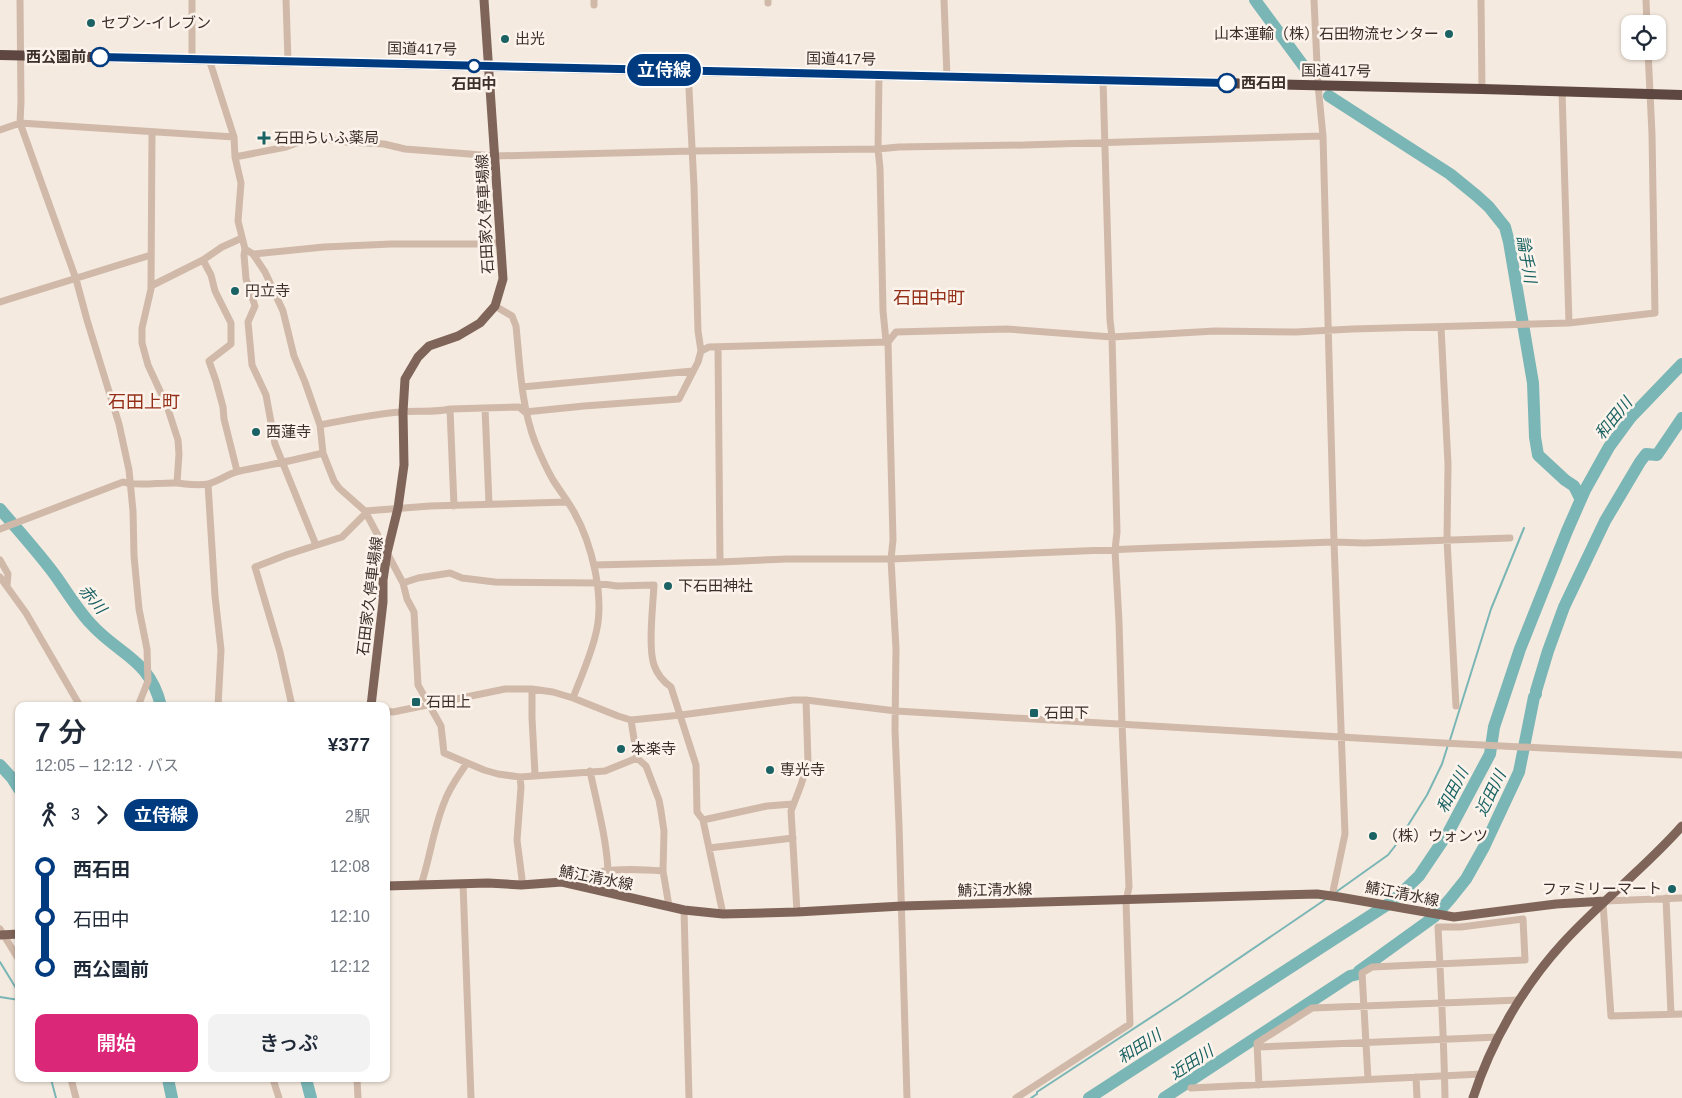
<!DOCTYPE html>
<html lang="ja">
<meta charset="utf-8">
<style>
body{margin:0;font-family:Arial,"Noto Sans JP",sans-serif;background:#f2f2f3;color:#1f2937;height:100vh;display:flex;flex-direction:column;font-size:19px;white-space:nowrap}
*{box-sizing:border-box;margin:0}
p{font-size:16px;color:#747a83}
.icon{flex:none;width:28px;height:28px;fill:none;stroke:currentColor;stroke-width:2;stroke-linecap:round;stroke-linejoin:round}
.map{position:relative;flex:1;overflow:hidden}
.details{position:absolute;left:15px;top:702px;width:375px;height:380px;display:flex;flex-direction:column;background:#fff;border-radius:10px;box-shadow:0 1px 4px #0004}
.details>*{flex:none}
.badge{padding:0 10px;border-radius:16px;font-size:18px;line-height:32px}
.controls{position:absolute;left:1621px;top:15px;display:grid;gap:10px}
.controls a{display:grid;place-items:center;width:45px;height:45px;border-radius:10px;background:#fff;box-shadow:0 1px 4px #0004;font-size:25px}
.map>.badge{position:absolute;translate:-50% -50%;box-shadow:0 0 0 2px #fff}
.legs{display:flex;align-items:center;gap:8px;height:55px;padding:0 20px;font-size:16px}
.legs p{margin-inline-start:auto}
.headline{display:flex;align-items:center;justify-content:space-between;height:85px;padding:0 20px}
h1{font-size:28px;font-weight:600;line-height:38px}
.button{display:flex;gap:10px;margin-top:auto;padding:10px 20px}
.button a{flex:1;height:58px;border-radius:10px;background:#db2777;color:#fff;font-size:20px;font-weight:600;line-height:58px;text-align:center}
.button a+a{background:#f2f2f3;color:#1f2937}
ul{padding:0 20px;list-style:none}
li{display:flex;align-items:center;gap:18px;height:50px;font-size:19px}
li i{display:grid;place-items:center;width:8px;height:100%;margin:0 6px;background:currentColor}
li i::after{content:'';width:12px;height:12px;margin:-6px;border:4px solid;border-radius:50%;background:#fff}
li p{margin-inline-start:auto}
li:first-child i{background:linear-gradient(#0000 50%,currentColor 0)}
li:last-child i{background:linear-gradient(currentColor 50%,#0000 0)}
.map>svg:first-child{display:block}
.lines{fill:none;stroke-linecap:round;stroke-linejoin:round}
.stream{stroke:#7ab6b6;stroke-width:2}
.river{stroke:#7ab6b6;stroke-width:12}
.minor{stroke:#d0b9a9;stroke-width:7}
.major{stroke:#7f6459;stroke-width:9}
.highway{stroke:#5e4740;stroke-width:10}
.line-1-casing{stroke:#fff;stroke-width:11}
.line-1{stroke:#003b80;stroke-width:8}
.poi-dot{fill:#1a6263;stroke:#fcf4ec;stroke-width:2}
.stop-1-dot{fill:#fff;stroke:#003b80;stroke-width:2.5}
.labels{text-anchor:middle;stroke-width:5;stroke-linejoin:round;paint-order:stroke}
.poi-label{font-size:15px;fill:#3c2e29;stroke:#fcf4ec;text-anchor:start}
.street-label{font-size:15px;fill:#3c2e29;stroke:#fcf4ec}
.stop-label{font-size:15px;font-weight:bold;fill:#3c2e29;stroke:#fcf4ec;text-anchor:end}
.water-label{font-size:16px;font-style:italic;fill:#1a6263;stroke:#fcf4ec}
.quarter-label{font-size:18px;fill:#943019;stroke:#fcf4ec}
</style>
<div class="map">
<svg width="1682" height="1098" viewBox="0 0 1682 1098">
<rect width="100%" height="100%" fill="#f5eadf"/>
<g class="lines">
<path class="stream" d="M1450,740L1491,609L1524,528
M1336,892L1388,855L1395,846L1427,795L1442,764L1448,745
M0,962L19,993
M0,997L19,1000
M51,1079L56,1098
M1031,1098L1037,1094V1092L1182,997L1326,899"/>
<path class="river" d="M1255,0L1308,72
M1329,96L1450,174L1477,196L1489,207L1505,227L1509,242L1533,383L1535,437L1538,455L1565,480L1574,486L1580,498
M0,509C18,530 36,550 52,571C65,588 76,608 91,624C119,655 150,659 161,706
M0,765L12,778L19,789
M168,1079L172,1098
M306,1079L311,1098
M1089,1098L1393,901L1419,876L1448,833L1490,754L1494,727L1520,649L1567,531L1585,490L1609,447L1631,417L1682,364
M1164,1098L1350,976L1358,974L1359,971L1434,917L1450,899L1466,879L1484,847L1519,772L1534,697L1536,694V691L1548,651L1564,607L1605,521L1640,462L1646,454L1657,455L1682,418"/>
<path class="minor" d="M20,0L21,102L20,123L76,279L87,320L119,424L129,470L133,511L134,556L139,609L147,649L148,681L138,706
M192,0V59
M286,0L288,61
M594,0V5
M768,0V3
M944,0L947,77
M1314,0L1318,85L1323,136L1334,542L1345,834L1332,896
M1481,0L1482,89
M1646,0L1647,24
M209,59L234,137L235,157L241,183L238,221L245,249L244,255L246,279L255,306L248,322L252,365L266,395L275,444L316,545
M879,75L878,149L880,168L883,311L886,341
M1562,91L1569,323
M0,130L20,123L234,137
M152,132L151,289L142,328V343L148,365L167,406L178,440L179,454L177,483
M235,157L286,147L302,141L325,139L347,142L384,144L405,149L495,156L693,151L878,149L899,147L1024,145L1323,136
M245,249L253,254L265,272L283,311L294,356L305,382L320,425L323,453L334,481L339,488L365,511L403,583L407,599L414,612L418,685L441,726L444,753L484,770L498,774L520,777L605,771L637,758
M253,254L324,247L391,244H490L500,242
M203,260L211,275L215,291L231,323V344L209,361L216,381L223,407L224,419L237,471
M151,286L203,260L222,247L242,238
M0,302L151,255
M495,306L512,316L516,326C520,365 521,405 535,442C540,454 546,468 553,480C560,491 568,501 574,512C592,544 605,597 596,633C591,655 581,677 573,698
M1441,327L1448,464L1447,540L1456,706
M718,348L720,562
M701,351L709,347L888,342
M522,387L693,371
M485,408L489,504
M450,409L454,506
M320,425C346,420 373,414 400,412C416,410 434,413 450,409L519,407L525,412L584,406L679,399L698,362L701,351L698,331L694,186L688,70
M208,484L215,596L221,650L218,706
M365,511L430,506L567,502
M0,529L123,482C138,487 160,482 177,483C187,484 197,486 208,484C219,481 229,473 240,471C268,465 296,460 323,453
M0,560L8,574L7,586
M594,565L720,562L787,559H891L1154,548L1334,542L1364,543L1510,538
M0,577L26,613L80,706
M403,583L418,578L450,573L462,578L495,582L596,583L617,586L654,585C653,605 648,648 654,665C657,674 664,682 671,687L696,765L697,812L703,820L723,914
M532,689V718L535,774
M292,706L280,652L255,567L286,555L342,537L366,513
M386,711L393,712L505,689H532L553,692L573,698L618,716L631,720L681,715L793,700H806L896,711L1443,743L1682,755
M631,720L637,758L646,766L659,800L661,811L664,831L663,871L669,906
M590,771C597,804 606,836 608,870
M520,777L521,787L517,840L522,879L521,885
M703,820L767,806L793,804
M709,848L793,838
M563,882C595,868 629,868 663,871
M463,884L471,1098
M421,885C430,858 433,830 444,803C449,788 459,775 467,763
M1666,898L1671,1014
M1605,901L1682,898
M1603,903L1611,1016L1682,1014
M684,910L689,1098
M797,912L791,811L801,785L808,762L806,700
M0,929L19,960
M1257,1047L1499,1037
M1416,1077L1417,1098
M71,1079L76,1098
M273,1079L279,1098
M357,1079L358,1098
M1368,1079L1362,973L1372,967L1525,960L1523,919L1461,927H1438C1441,984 1444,1041 1445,1098
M1259,1085L1257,1043L1312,1008L1520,1000
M1191,1088L1482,1074
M907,1098L899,825L895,730L896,649L891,559L893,540L888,342L896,332L1007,329L1112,337L1215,331L1296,332L1352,329L1569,323L1655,313L1652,134L1648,51
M1016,1098L1130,1024L1126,901L1129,887L1122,724L1119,622L1115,550L1117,532L1112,337L1110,320L1103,80"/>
<path class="major" d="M371,706L383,602V580L387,553L398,508L404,465L403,412L405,379L418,357L429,346L458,336L480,323L495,306L503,279L484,0
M386,886L488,883L521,885L562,882L684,910L723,914L797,912L902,906L1317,894L1339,897L1454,917L1556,904L1605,901
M0,935L19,934
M1473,1098C1491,1042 1523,987 1562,944C1600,902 1645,868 1682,826"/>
<path class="highway" d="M0,55L1482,89L1682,95"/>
</g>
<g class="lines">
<g class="line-1-casing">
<path id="line-1" d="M100,57L1227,83"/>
</g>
<use href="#line-1" class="line-1"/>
</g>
<g class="poi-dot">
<circle cx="91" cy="23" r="5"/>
<circle cx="1449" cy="34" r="5"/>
<circle cx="505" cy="39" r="5"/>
<path d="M261.5 130.5h5v5h5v5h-5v5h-5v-5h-5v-5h5z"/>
<circle cx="235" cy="291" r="5"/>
<circle cx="256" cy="432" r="5"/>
<circle cx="668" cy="586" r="5"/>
<rect x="411" y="697" width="10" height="10" rx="2.5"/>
<rect x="1029" y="708" width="10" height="10" rx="2.5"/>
<circle cx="621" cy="749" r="5"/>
<circle cx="770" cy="770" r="5"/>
<circle cx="1373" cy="836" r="5"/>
<circle cx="1672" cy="889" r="5"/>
</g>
<g class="stop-1-dot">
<circle cx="100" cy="57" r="9"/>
<circle cx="474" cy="66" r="6"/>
<circle cx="1227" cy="83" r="9"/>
</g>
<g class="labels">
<g class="poi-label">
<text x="101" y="28">セブン-イレブン</text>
<text x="1439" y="39" text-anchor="end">山本運輸（株）石田物流センター</text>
<text x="515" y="44">出光</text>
<text x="274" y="143">石田らいふ薬局</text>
<text x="245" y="296">円立寺</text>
<text x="266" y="437">西蓮寺</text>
<text x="678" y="591">下石田神社</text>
<text x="426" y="707">石田上</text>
<text x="1044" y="718">石田下</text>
<text x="631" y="754">本楽寺</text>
<text x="780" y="775">専光寺</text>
<text x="1383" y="841">（株）ウォンツ</text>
<text x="1662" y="894" text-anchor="end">ファミリーマート</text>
</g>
<g class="street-label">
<text transform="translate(422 49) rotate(1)" y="5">国道417号</text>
<text transform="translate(841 59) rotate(1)" y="5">国道417号</text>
<text transform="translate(1336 71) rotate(1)" y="5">国道417号</text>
<text transform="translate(485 214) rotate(-93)" y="5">石田家久停車場線</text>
<text transform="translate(370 596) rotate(-83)" y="5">石田家久停車場線</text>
<text transform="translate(596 878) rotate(11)" y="5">鯖江清水線</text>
<text transform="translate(995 890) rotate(-1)" y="5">鯖江清水線</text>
<text transform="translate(1402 894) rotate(11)" y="5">鯖江清水線</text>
</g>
<g class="stop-label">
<text x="86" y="62">西公園前</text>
<text x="1241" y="88" text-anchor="start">西石田</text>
<text x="474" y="89" text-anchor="middle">石田中</text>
</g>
<g class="water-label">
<text transform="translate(1527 259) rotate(80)" y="6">論手川</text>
<text transform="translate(1613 418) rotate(-51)" y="6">和田川</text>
<text transform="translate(93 599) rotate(50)" y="6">赤川</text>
<text transform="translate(1452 790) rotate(-62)" y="6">和田川</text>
<text transform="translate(1490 793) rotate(-64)" y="6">近田川</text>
<text transform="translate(1139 1046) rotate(-33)" y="6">和田川</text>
<text transform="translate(1191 1062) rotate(-33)" y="6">近田川</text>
</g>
<g class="quarter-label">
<text x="929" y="304">石田中町</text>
<text x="144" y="408">石田上町</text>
</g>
</g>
</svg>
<div class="controls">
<a><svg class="icon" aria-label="locate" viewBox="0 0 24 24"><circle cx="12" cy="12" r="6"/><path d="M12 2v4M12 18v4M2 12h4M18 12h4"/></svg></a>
</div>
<b class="badge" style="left:664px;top:70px;background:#003b80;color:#fff">立侍線</b>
<section class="details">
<div class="headline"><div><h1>7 分</h1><p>12:05 – 12:12 · バス</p></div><b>¥377</b></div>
<div class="legs"><svg class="icon" aria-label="walk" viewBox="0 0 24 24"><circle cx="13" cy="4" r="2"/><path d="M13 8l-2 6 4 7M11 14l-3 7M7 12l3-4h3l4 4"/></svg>3<svg class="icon" aria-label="forward" viewBox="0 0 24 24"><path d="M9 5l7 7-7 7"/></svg><b class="badge" style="background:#003b80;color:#fff">立侍線</b><p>2駅</p></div>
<ul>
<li><i style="color:#003b80"></i><b>西石田</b><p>12:08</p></li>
<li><i style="color:#003b80"></i><span>石田中</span><p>12:10</p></li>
<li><i style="color:#003b80"></i><b>西公園前</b><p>12:12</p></li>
</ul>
<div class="button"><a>開始</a><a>きっぷ</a></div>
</section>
</div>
